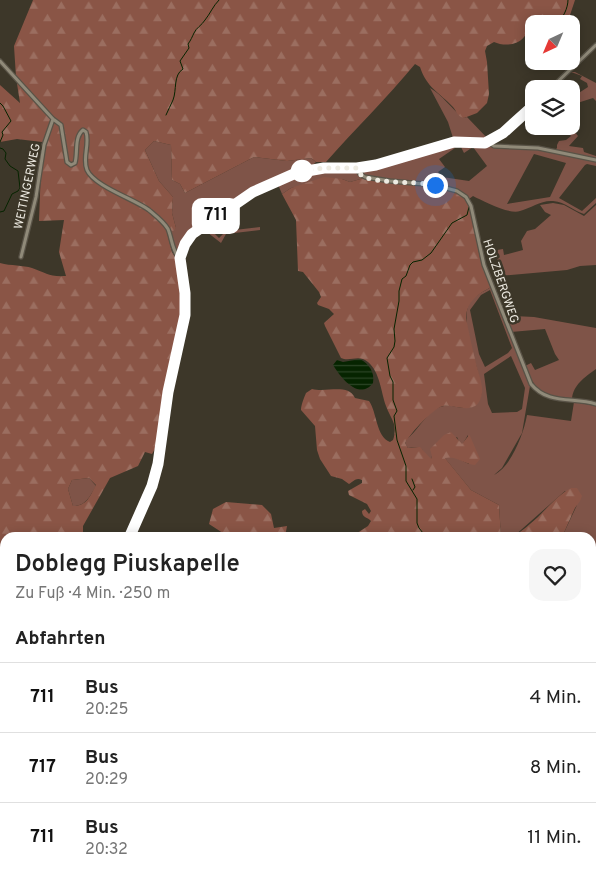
<!DOCTYPE html>
<html lang="de">
<meta charset="utf-8">
<style>
body{margin:0;font-family:Overpass,sans-serif;background:#f6f6f6;color:#222;height:100vh;display:flex;flex-direction:column;font-size:19px;white-space:nowrap}
*{box-sizing:border-box;margin:0}
p{font-size:16px;color:#767676}
.icon{flex:none;width:28px;height:28px;fill:none;stroke:currentColor;stroke-width:2;stroke-linecap:round;stroke-linejoin:round}
.map{position:relative;flex:1;overflow:hidden}
.drawer{position:absolute;left:0px;top:532px;width:596px;height:351px;display:flex;flex-direction:column;background:#fff;border-radius:15px 15px 0 0;box-shadow:0 2px 12px #0003}
.drawer>*{flex:none}
.badge{padding:0 10px;border-radius:8px;font-size:18px;line-height:32px}
.needle{width:32px;rotate:224deg}
.buttons{position:absolute;left:525px;top:15px;display:grid;gap:10px}
.buttons a{display:grid;place-items:center;width:55px;height:55px;border-radius:10px;background:#fff;box-shadow:0 2px 12px #0003;font-size:25px}
.you{position:absolute;width:25px;height:25px;margin:-12px;border:4px solid #fff;border-radius:50%;background:#1a73e8;box-shadow:0 0 0 8px #1a73e833}
.map>.badge{position:absolute;translate:-50% -50%;box-shadow:0 0 0 2px #fff}
h2{padding:0 15px;font-size:19px;line-height:45px}
.round{display:grid;place-items:center;flex:none;width:52px;height:52px;border-radius:15px;background:#f6f6f6}
.overview{display:flex;align-items:center;justify-content:space-between;height:85px;padding:0 15px}
h1{font-size:24px;font-weight:600;line-height:38px}
ul{padding:0;list-style:none}
li{display:flex;align-items:center;gap:15px;height:70px;padding:0 15px;border-top:1px solid #e0e0e0}
li div{flex:1}
li b{display:block;font-size:19px}
li em{font-style:normal}
li .badge{min-width:55px;font-weight:700;text-align:center}
.map>svg:first-child{display:block}
.grass{fill:#7f5448;fill-rule:evenodd}
.forest{fill:url(#forest-firs);fill-rule:evenodd}
.water{fill:url(#water-rules)}
.lines{fill:none;stroke-linecap:round;stroke-linejoin:round}
.stream{stroke:#062400;stroke-width:1}
.minor-casing{stroke:#595347;stroke-width:5.5}
.minor{stroke:#908a79;stroke-width:3}
.line-casing{stroke:#fff;stroke-width:11}
.line{stroke:#fff;stroke-width:8}
.walk{stroke:#eeebe2;stroke-width:5;stroke-dasharray:0 9}
.stop-dot{fill:#fff;stroke:#fff;stroke-width:2.5}
.labels{text-anchor:middle;stroke-width:5;stroke-linejoin:round;paint-order:stroke}
.street-label{font-size:12px;fill:#eeebe2;stroke:#3d3729}
</style>
<div class="map">
<svg width="596" height="883" viewBox="0 0 596 883">
<defs>
<pattern id="forest-firs" width="22" height="20" patternUnits="userSpaceOnUse" patternTransform="scale(1.25)"><rect width="22" height="20" fill="#8a5546"/><path d="M5 1l3.5 6h-7zM16 11l3.5 6h-7z" fill="#9b6e60"/></pattern>
<pattern id="water-rules" width="6" height="5" patternUnits="userSpaceOnUse" patternTransform="scale(1.25)"><rect width="6" height="5" fill="#062400"/><path d="M0 2.5h6" fill="none" stroke="#2b4425"/></pattern>
</defs>
<rect width="100%" height="100%" fill="#3d3729"/>
<path class="grass" d="M571,72H575L596,83V101L593,98L571,105V98L588,87L587,83L580,79L582,76Z
M430,88C443,95 452,110 464,118L467,117L489,140L484,141H454L448,122Z
M570,126L578,136L569,146L583,148L584,152L596,156V159L555,150L557,148V145L559,141L566,140L571,136L566,130Z
M154,141L171,145L172,180L180,184L185,193L254,157L287,161L311,158L316,162L310,168L266,183L239,199L193,231L185,239L178,252L176,251L169,230L176,228L172,213L173,197L159,181L145,150Z
M459,143L501,147L531,148L596,161V166L587,164L585,165L559,198L582,211L596,198V203L584,214C573,211 566,202 553,201C541,200 531,208 520,211C510,215 483,201 473,196L469,199C440,173 398,187 364,175V169L386,165L450,144L455,148L439,159L445,167L438,172L442,177L469,181L487,166L473,147L464,153ZM534,154L566,163L550,197L507,204Z
M327,169L351,170L364,178L350,182L342,179L291,188L282,194L277,182L302,172Z
M273,183L274,186L246,201L210,229L219,238L226,231L260,227V230L226,234L221,243L203,229C175,252 183,268 188,300C183,288 179,259 185,246C196,224 250,195 273,183Z
M553,203L564,205L584,216L596,205V265L580,266L567,270L498,276L497,250L503,249L504,255L523,250L521,241L527,231L535,229L551,215L545,212L540,205Z
M491,287L530,386L522,433L502,468L494,475C511,467 524,433 527,415L571,421L574,402L596,406V595H591V538L562,537L577,505L565,491L513,537H501L499,505L471,490L444,457L452,456L469,464L468,435L462,445L460,444L457,437L432,456L431,460C420,452 427,446 408,448L405,443L407,439C420,429 427,409 444,406C456,404 471,415 479,400C483,394 481,388 480,381C477,362 457,315 472,300C477,294 485,291 491,287ZM490,290L512,348L508,353L485,367L479,354L470,310L481,295ZM511,356L525,388L522,409L517,412L492,413L488,404L484,374Z
M514,316L534,317L596,328V369C585,377 573,385 572,399C545,397 535,392 525,366L531,363L535,370L559,360L555,354L545,329L511,332L506,318Z
M89,478L96,486C90,496 86,506 73,506L68,489L72,480Z"/>
<path class="forest" d="M33,0H575L570,15L561,23H532C529,27 528,33 524,37C517,46 503,46 494,42L487,46L485,51L487,62L489,94L487,103L477,113L464,118C457,116 457,112 453,107C439,92 427,88 420,67L415,64C387,98 355,129 326,162H316L311,158L287,161L254,157L185,193L180,184L172,180L171,145L154,141L145,150L159,181L173,197L172,213L176,228L173,231L169,230L167,233L172,252L178,261L181,311L162,409L159,442L152,454L145,452L138,466L110,478L83,526V537L5,538V879H63L64,883H0V263C11,266 23,265 32,268C47,273 48,277 66,276L59,252L64,220L39,221L42,142L17,139L0,142V85L20,103L16,77L14,46ZM89,478L96,485C90,496 87,506 73,506L68,489L72,480Z
M324,177L342,179L350,182L364,178L434,186L457,192L465,198L470,207L480,258L491,287C477,295 467,301 466,318C469,333 472,348 476,363C478,372 483,384 482,393C478,418 456,404 443,406C432,409 411,433 405,443L408,448L420,447L431,459L432,456L430,449L444,435L451,432L462,444L469,435L470,436L480,459L475,465C464,464 455,455 445,458L471,490L499,505L501,537H351L368,526L371,521C368,517 362,518 362,511L365,509L369,514L371,511L367,504L349,495L348,491L362,483V480C356,477 354,481 349,484L342,479L331,476L320,459L317,450L315,426L301,410C301,405 304,398 306,393L312,389C326,393 348,383 355,398L369,401C377,412 376,437 390,442L393,440C395,435 395,429 394,424C392,418 388,412 386,406C381,392 380,372 368,362C359,354 350,362 341,358L325,326L324,323L334,314L329,309L318,305L317,303L321,297L319,292L303,272L298,271L296,220L282,194L291,188Z
M571,488H577L582,496L580,501L575,508L562,537H513C522,531 530,524 538,517C548,507 558,495 571,488Z
M226,502L262,505L271,514L274,528L287,526L285,537H229L209,524L213,509Z
M591,595H596V790L591,780Z
M596,840V883H535L537,879H591V849Z
M129,879H373L369,883H127Z"/>
<path class="water" d="M360,359C369,364 375,372 373,383C359,401 341,378 333,365L337,360L343,362Z"/>
<g class="lines">
<path class="stream" d="M556,24C563,19 568,8 568,0
M0,103L3,106L11,121L2,132L3,135L0,142
M166,115C168,110 171,105 173,100C177,90 173,75 183,69L180,61L189,48L188,44C191,40 192,37 194,33C196,28 202,25 205,20C210,14 213,6 219,0
M0,148L3,149L6,153L5,159L10,166L18,171L20,188L18,191L12,194L4,211L0,212
M412,479L415,487L413,490
M427,538L419,528L417,523V499L406,481V466L397,440L394,416L397,411L393,400V382L390,376L387,358L394,347L395,341L394,329L399,301V291L402,279L406,276L410,265L413,262L422,260L431,253L452,223L467,215L469,207
M591,664L596,663
M236,883L243,879"/>
<g class="minor-casing">
<path id="minor" d="M0,61L53,119L61,125L67,162L71,165L75,163C78,153 74,137 83,130L86,132C90,144 82,158 87,170C94,186 134,199 149,210C155,215 164,222 168,229C172,239 172,250 179,258
M550,89L596,45
M488,142L494,146L538,148L596,160
M357,168L360,174L365,177L390,181L435,185L457,191L466,197L471,206L484,265L531,384C548,405 573,397 596,404
M21,257L36,197L44,145L53,119
M129,538L152,485L157,464L168,392L185,315V293L180,258L183,247L191,235L207,222L253,192L296,173L324,167L357,168L376,165L454,142H488L503,133L534,105
M591,668L596,669
M70,883L71,879"/>
</g>
<use href="#minor" class="minor"/>
</g>
<g class="lines">
<g class="line-casing">
<path id="line" d="M129,538L152,486L158,464L168,392L185,315V293L180,258L185,244L192,234L253,192L296,173L324,168H357L376,165L454,142L485,143L503,133L534,105"/>
</g>
<use href="#line" class="line"/>
<path class="walk" d="M302,171L324,168H357C359,172 360,175 364,177C384,184 414,181 435,185"/>
</g>
<circle class="stop-dot" cx="302" cy="171" r="10"/>
<g class="labels">
<g class="street-label">
<text transform="translate(27 186) rotate(-78)" y="4">WEITINGERWEG</text>
<text transform="translate(501 281) rotate(71)" y="4">HOLZBERGWEG</text>
</g>
</g>
</svg>
<div class="buttons">
<a><svg class="needle" viewBox="-14 -14 28 28"><path d="M0-13l5 13h-10z" fill="#e53935"/><path d="M0 13l5-13h-10z" fill="#767676"/></svg></a>
<a><svg class="icon" aria-label="layers" viewBox="0 0 24 24"><path d="M12 4l9 5-9 5-9-5zM3 14l9 5 9-5"/></svg></a>
</div>
<div class="you" style="left:435px;top:185px"></div>
<b class="badge" style="left:216px;top:216px;background:#fff;color:#111">711</b>
<section class="drawer">
<div class="overview"><div><h1>Doblegg Piuskapelle</h1><p>Zu Fuß · 4 Min. · 250 m</p></div><a class="round"><svg class="icon" aria-label="heart" viewBox="0 0 24 24"><path d="M12 20l-8-8c-3-5 5-10 8-4 3-6 11-1 8 4z"/></svg></a></div>
<h2>Abfahrten</h2>
<ul>
<li><span class="badge" style="background:#fff;color:#111">711</span><div><b>Bus</b><p>20:25</p></div><em>4 Min.</em></li>
<li><span class="badge" style="background:#fff;color:#111">717</span><div><b>Bus</b><p>20:29</p></div><em>8 Min.</em></li>
<li><span class="badge" style="background:#fff;color:#111">711</span><div><b>Bus</b><p>20:32</p></div><em>11 Min.</em></li>
</ul>
</section>
</div>
